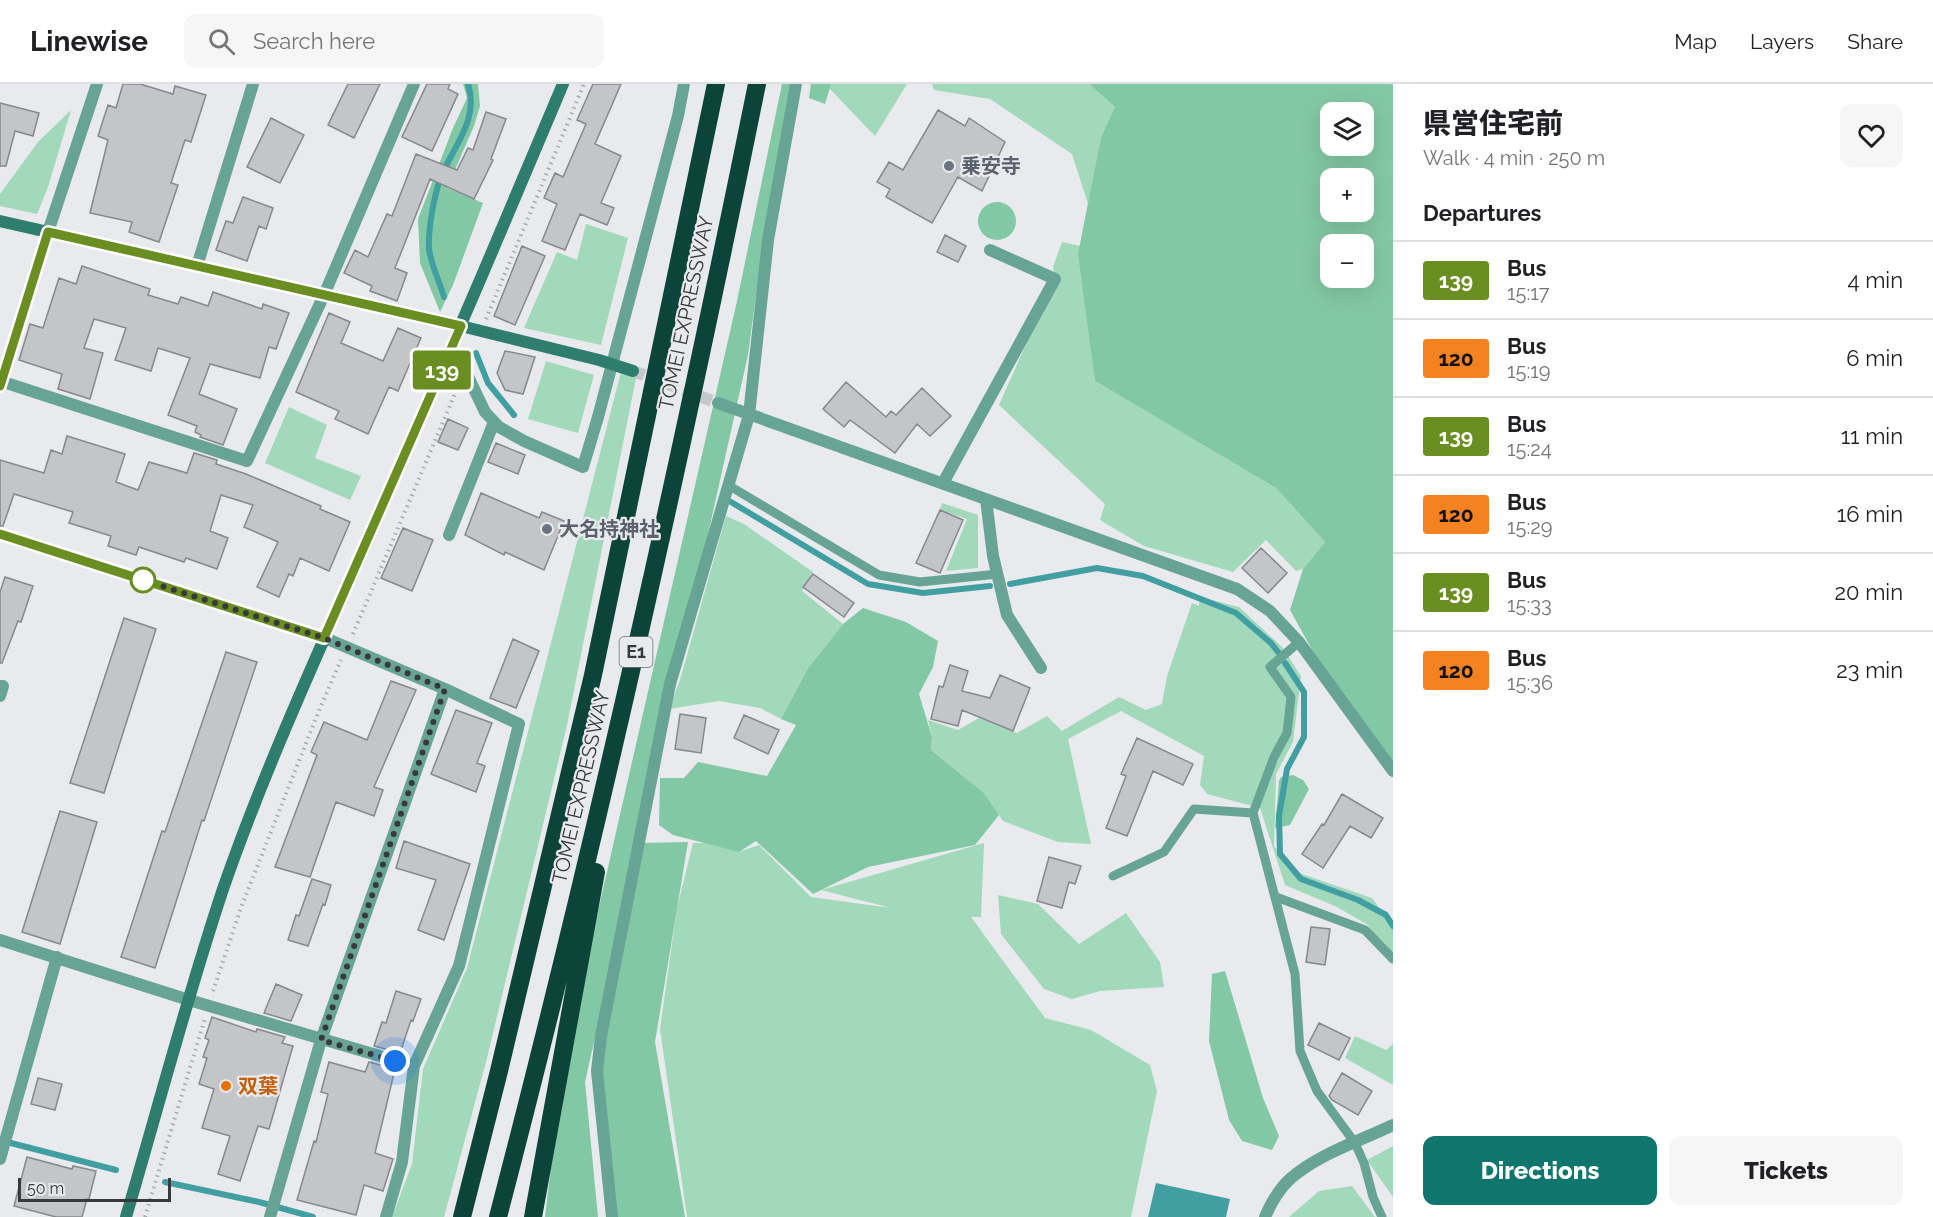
<!DOCTYPE html>
<meta charset="utf-8">
<style>
body{margin:0;font-family:Raleway,"Noto Sans JP",sans-serif;background:#f6f6f6;color:#202124;height:100vh;display:flex;flex-direction:column;font-size:22px;white-space:nowrap}
*{box-sizing:border-box;margin:0}
p{font-size:20px;color:#757577}
.icon{flex:none;width:33px;height:33px;fill:none;stroke:currentColor;stroke-width:2;stroke-linecap:round;stroke-linejoin:round}
.map{position:relative;flex:1;overflow:hidden}
.drawer{display:flex;flex-direction:column;background:#fff;width:540px}
.drawer>*{flex:none}
.badge{padding:0 12px;border-radius:4px;font-size:21px;line-height:39px}
.fabs{position:absolute;left:1320px;top:18px;display:grid;gap:12px}
.fabs a{display:grid;place-items:center;width:54px;height:54px;border-radius:12px;background:#fff;box-shadow:0 6px 24px #0002;font-size:30px}
.scale{position:absolute;left:18px;bottom:15px;width:153px;box-sizing:border-box;padding-left:6px;border:3px solid #38393a;border-top:0;font-size:16px;line-height:21px;white-space:nowrap;color:#38393a;-webkit-text-stroke:4px #e8eaed;paint-order:stroke}
.you{position:absolute;width:30px;height:30px;margin:-15px;border:4px solid #fff;border-radius:50%;background:#1a73e8;box-shadow:0 0 0 9px #1a73e833}
.map>.badge{position:absolute;translate:-50% -50%;box-shadow:0 0 0 3px #fff}
h2{padding:0 30px;font-size:22px;line-height:54px}
.round{display:grid;place-items:center;flex:none;width:63px;height:63px;border-radius:12px;background:#f6f6f6}
.overview{display:flex;align-items:center;justify-content:space-between;height:102px;padding:0 30px}
h1{font-size:28px;font-weight:800;line-height:45px}
.action{display:flex;gap:12px;margin-top:auto;padding:12px 30px}
.action a{flex:1;height:69px;border-radius:12px;background:#0f766e;color:#fff;font-size:24px;font-weight:800;line-height:69px;text-align:center}
.action a+a{background:#f6f6f6;color:#202124}
ul{padding:0;list-style:none}
li{display:flex;align-items:center;gap:18px;height:78px;padding:0 30px;border-top:2px solid #e0e0e0}
li div{flex:1}
li b{display:block;font-size:22px}
li em{font-style:normal}
li .badge{min-width:66px;font-weight:700;text-align:center}
header{display:flex;align-items:center;gap:36px;box-sizing:border-box;height:84px;padding:0 30px;background:#fff;border-bottom:2px solid #e0e0e0}
header strong{font-size:28px}
nav{display:flex;gap:33px;margin-inline-start:auto;font-size:21px}
.search{width:420px;height:54px;background:#f6f6f6;display:flex;align-items:center;gap:15px;box-sizing:border-box;padding:0 21px;border-radius:12px;color:#757577;font-size:22px}
main{display:flex;flex:1;min-height:0}
.map>svg:first-child{display:block}
.green{fill:#a1d9ba}
.forest{fill:#83c8a4;fill-rule:evenodd}
.water{fill:#419fa2}
.lines{fill:none;stroke-linecap:round;stroke-linejoin:round}
.stream{stroke:#419fa2;stroke-width:6}
.building{fill:#c4c5c9;stroke:#87888c;stroke-width:1.5}
.street-tunnel{stroke:#c5c7c9;stroke-width:12;stroke-dasharray:12 6;stroke-linecap:butt}
.path{stroke:#a8aaac;stroke-width:4;stroke-dasharray:1.5 4.5;stroke-linecap:butt}
.lane{stroke:#68a495;stroke-width:9}
.street{stroke:#68a495;stroke-width:12}
.secondary{stroke:#2f7d6d;stroke-width:12}
.highway{stroke:#0c4439;stroke-width:18}
.line-casing{stroke:#fff;stroke-width:14}
.line{stroke:#6b8e23;stroke-width:9}
.walk{stroke:#38393a;stroke-width:6;stroke-dasharray:0 10.8}
.worship-dot{fill:#6b7280;stroke:#e8eaed;stroke-width:2}
.stop-dot{fill:#fff;stroke:#6b8e23;stroke-width:3}
.food-dot{fill:#e8710a;stroke:#e8eaed;stroke-width:2}
.labels{text-anchor:middle;stroke-width:4.5;stroke-linejoin:round;paint-order:stroke}
.shield{fill:#e8eaed;stroke:#6d6e70;stroke-width:1.5}
.shield-label{font-size:18px;font-weight:bold;fill:#38393a}
.worship-label{font-size:20px;font-weight:bold;fill:#5b616d;stroke:#e8eaed;text-anchor:start}
.street-label{font-size:20px;fill:#38393a;stroke:#e8eaed}
.food-label{font-size:20px;font-weight:bold;fill:#c56008;stroke:#e8eaed;text-anchor:start}
</style>
<header>
<strong>Linewise</strong>
<div class="search"><svg class="icon" aria-label="search" viewBox="0 0 24 24"><circle cx="10" cy="10" r="6"/><path d="M15 15l6 6"/></svg>Search here</div>
<nav><a>Map</a><a>Layers</a><a>Share</a></nav>
</header>
<main>
<div class="map">
<svg width="1393" height="1133" viewBox="0 0 1393 1133">
<rect width="100%" height="100%" fill="#e8eaed"/>
<path class="green" d="M828,0H907L875,52L827,2Z
M932,0H1089L1115,23L1101,53L1088,120L1072,70L990,15L934,6Z
M71,26L48,103L37,130L0,122V110L38,58Z
M586,140L628,154L601,261L524,244L557,168L577,176Z
M1062,158L1080,162L1095,297L1276,404L1325,458L1303,485L1296,487L1266,456L1233,488L1144,462L1100,436L1105,420L999,321L1055,195L1053,183Z
M546,277L594,291L578,349L528,335Z
M622,284L637,289L567,641L487,974L444,1133H392L412,1080L423,985L467,884Z
M289,323L327,341L315,374L361,392L350,416L265,379Z
M942,419L978,431V484L946,487L967,435L940,426Z
M726,432L744,440L813,488L802,507L843,540L808,584L781,635L760,624L719,617L669,625L680,596Z
M1200,513L1239,523L1282,563L1301,592L1293,658L1276,690L1274,762L1296,788L1372,814L1393,842V876L1379,861L1368,841L1337,823L1285,801L1260,724L1207,710L1200,701L1204,672L1121,627L1068,655L1091,760L1058,758L1003,737L984,709L931,666L932,653L928,636L958,646L979,634L1017,649L1047,632L1062,647L1119,613L1146,626L1162,620L1167,592L1192,519L1199,522Z
M693,759H719L739,768L759,761L811,813L891,824L821,806L984,759L981,833H971L1045,934L1091,946L1150,981L1157,1007L1131,1133H687L660,945L677,824Z
M998,811L1038,820L1079,860L1126,829L1160,878L1164,903L1100,907L1072,915L1044,905L1001,850Z
M1355,952L1386,966L1393,960V1001L1345,974Z
M1393,1062V1113L1367,1076Z
M1352,1102L1375,1133H1289L1319,1107Z"/>
<path class="forest" d="M463,0H478L480,22L474,42L447,104L483,119L453,201L440,228L420,179L418,135L453,44L467,14Z
M782,0H797L761,173L748,271L639,759L688,758L655,958L685,1133H612L597,987L635,777L585,998L598,1133H545L563,981L737,217Z
M811,0H831L825,20L809,14Z
M1089,0H1393V686L1336,609L1290,526L1303,485L1325,458L1276,404L1095,297L1078,170L1101,53L1115,23ZM1330,28H1364V62H1330ZM1330,94H1364V128H1330ZM1330,160H1364V194H1330Z
M978 137a19 19 0 1 1 38 0a19 19 0 1 1-38 0Z
M863,524L906,538L938,557L933,583L919,610L932,653L931,666L984,709L999,731L975,761L868,783L813,810L756,757L739,768L673,751L659,741L660,694H684L698,678L767,692L796,641L781,635L808,584L843,540Z
M1293,691L1303,696L1309,705L1290,741L1275,744L1279,697L1281,693Z
M1225,887L1263,1014L1279,1052L1272,1066L1242,1057L1229,1036L1209,957L1212,890Z"/>
<path class="water" d="M1156,1099L1230,1115L1226,1133H1148Z"/>
<g class="lines">
<path class="stream" d="M444,213C440,199 430,178 429,164C428,145 434,113 440,95C452,64 480,36 468,0
M476,269L488,299L514,331
M731,418L868,500L923,509L990,502
M1010,500L1097,484L1143,492L1236,529L1271,559L1278,568
M1285,579L1304,608V653L1287,685L1279,732L1280,770L1301,795L1358,816L1386,831L1393,842
M3,1057L116,1086
M165,1098L259,1118L313,1133"/>
</g>
<path class="building" d="M123,0H140L173,10L175,2L206,11L191,58L185,56L171,99L178,101L159,158L129,148L132,138L90,129L108,56L98,52L108,21L116,24Z
M348,0H380L354,54L328,41Z
M427,0H450L448,5L458,10L432,67L402,53Z
M593,0H621L595,60L621,72L601,119L614,124L607,141L580,130L565,166L542,157L557,120L544,114L555,89L563,93L586,40L577,36Z
M0,19L39,29L33,52L15,47L6,82H0Z
M938,26L965,42L969,34L1005,58L982,107L958,93L932,139L886,113L890,105L877,98L889,78L903,86Z
M486,28L506,35L491,75L493,76L474,115L430,95L395,184L407,189L397,217L370,207L372,202L344,189L355,166L368,173L387,130L392,132L416,70L457,86L468,64L473,66Z
M271,34L304,51L280,99L247,83Z
M243,113L273,124L266,145L259,142L247,177L216,166L226,137L233,139Z
M945,151L966,162L958,178L937,168Z
M522,162L545,172L515,241L494,232Z
M82,182L150,205L148,211L178,220L181,213L208,222L213,208L262,225L263,220L289,229L276,265L269,263L260,294L210,280L199,310L237,325L223,361L200,353L201,351L195,348L197,342L168,331L190,274L158,264L151,287L115,276L126,244L94,235L84,264L103,269L90,315L58,305L62,290L19,276L30,240L43,244L59,194L76,200Z
M329,229L350,238L341,259L383,277L398,244L421,254L398,307L389,303L368,350L335,335L339,327L296,308Z
M505,267L535,273L523,310L505,306L497,289Z
M846,298L886,333L891,327L896,331L922,304L951,332L930,352L917,340L895,369L850,336L844,343L823,325Z
M448,335L468,344L458,366L438,358Z
M67,352L125,370L116,398L138,406L149,378L187,389L194,369L217,376L216,380L246,390L321,422L320,425L350,438L329,487L300,474L293,492L289,490L279,513L257,503L278,458L244,443L253,421L221,411L210,447L228,454L217,485L186,474L184,478L139,463L136,471L108,462L111,452L69,439L73,428L14,410L3,442H0V376L44,389L51,366L62,370Z
M496,359L525,371L518,390L488,378Z
M481,409L539,434L542,428L564,437L544,486L505,468L504,471L465,451Z
M940,426L963,436L940,489L916,479Z
M403,444L433,456L412,507L381,494Z
M1261,464L1287,489L1268,509L1242,484Z
M813,490L854,519L844,533L803,503Z
M5,493L33,502L21,538L18,537L2,579H0V508Z
M124,534L156,545L104,709L70,699Z
M513,555L539,567L516,624L490,614Z
M226,568L257,578L204,737L202,736L155,884L121,873L162,747L165,748Z
M950,581L968,587L962,607L990,614L1000,591L1030,604L1013,647L962,626L958,642L931,635L939,602L943,603Z
M391,597L416,606L374,703L383,706L374,732L336,718L310,793L275,783L317,671L311,668L324,638L367,656Z
M456,626L492,639L477,679L485,682L476,708L431,690Z
M680,630L706,634L701,669L675,665Z
M744,631L779,646L768,670L734,654Z
M1137,654L1193,680L1183,701L1153,687L1127,752L1106,744L1126,692L1121,690Z
M1342,710L1383,734L1371,754L1350,742L1323,784L1302,770L1322,740L1324,741Z
M60,727L97,738L60,860L22,848Z
M404,757L470,780L444,856L418,846L436,796L396,784Z
M1049,773L1081,782L1075,800L1069,798L1062,824L1037,817Z
M312,795L331,801L325,821L323,820L308,862L288,856L296,831L299,832Z
M1311,843L1330,845L1325,881L1306,878Z
M276,900L302,911L291,937L264,929Z
M396,907L421,915L413,937L411,936L400,969L374,962L382,938L386,939Z
M212,933L256,948L257,945L285,953L282,959L293,962L269,1045L258,1042L240,1097L218,1090L230,1052L202,1044L214,1005L199,1000L207,974L203,973L209,956L205,954Z
M1319,939L1350,954L1339,976L1308,961Z
M329,978L365,988L369,978L395,985L375,1069L393,1075L383,1107L364,1101L356,1131L297,1116L314,1057L316,1058L328,1010L321,1008Z
M1342,989L1372,1007L1358,1031L1332,1016L1329,1012Z
M38,994L62,1000L55,1026L31,1020Z
M27,1073L72,1085L73,1082L96,1087L89,1115H87L82,1133H56L14,1122Z"/>
<g class="lines">
<path class="street-tunnel" d="M633,287L718,319"/>
<path class="path" d="M486,235L584,0
M353,550L457,305
M213,907L242,821L318,629L341,576
M145,1133L205,934"/>
<path class="lane" d="M728,401L879,491L920,498L998,490
M1299,558L1270,583L1291,613L1287,649L1274,673L1253,729L1295,890L1300,967L1317,1007L1355,1059L1364,1079L1373,1113L1382,1133
M1113,792L1164,768L1194,725L1253,729
M1276,813L1365,846L1393,875"/>
<path class="street" d="M197,182L253,0
M450,269L465,286L485,328L499,343L524,357L583,383L598,333L678,32L684,0
M0,297L247,377L324,211L414,0
M0,302L48,148L97,0
M718,319L1237,505L1270,527L1299,558L1393,687
M943,399L1055,195L990,166
M986,415L993,472L1007,531L1041,584
M0,450L325,554L445,605L321,956L270,1133
M449,451L494,338
M0,602H3L0,612
M0,856L189,916L414,982L402,1078L386,1133
M414,982L459,882L519,640L445,605
M0,1075L57,873
M612,1133L597,987L601,952L670,600L749,331L768,156L796,0
M1265,1133C1271,1119 1279,1105 1290,1095C1318,1070 1360,1057 1393,1041"/>
<path class="secondary" d="M0,137L461,242L599,276L633,287
M126,1133C158,1024 187,913 223,805C265,684 319,567 371,449C436,300 500,150 563,0"/>
<path class="highway" d="M462,1133L499,987L593,591L716,0
M498,1133C596,758 680,380 757,0
M533,1133L596,788"/>
</g>
<g class="lines">
<g class="line-casing">
<path id="line" d="M0,302L48,148L461,242L324,554L0,450"/>
</g>
<use href="#line" class="line"/>
<path class="walk" d="M143,496L324,554L445,605L321,956L395,977"/>
</g>
<g class="worship-dot">
<circle cx="949" cy="82" r="6"/>
<circle cx="547" cy="445" r="6"/>
</g>
<circle class="stop-dot" cx="143" cy="496" r="12"/>
<circle class="food-dot" cx="226" cy="1002" r="6"/>
<g class="labels">
<rect class="shield" x="619.5" y="553" width="33" height="30" rx="4.5"/>
<g class="shield-label">
<text x="636" y="574">E1</text>
</g>
<g class="worship-label">
<text x="961" y="89">乗安寺</text>
<text x="559" y="452">大名持神社</text>
</g>
<g class="street-label">
<text transform="translate(686 229) rotate(-78)" y="7">TOMEI EXPRESSWAY</text>
<text transform="translate(581 703) rotate(-77)" y="7">TOMEI EXPRESSWAY</text>
</g>
<g class="food-label">
<text x="238" y="1009">双葉</text>
</g>
</g>
</svg>
<div class="fabs">
<a><svg class="icon" aria-label="layers" viewBox="0 0 24 24"><path d="M12 4l9 5-9 5-9-5zM3 14l9 5 9-5"/></svg></a>
<a>+</a>
<a>−</a>
</div>
<div class="scale">50 m</div>
<div class="you" style="left:395px;top:977px"></div>
<b class="badge" style="left:442px;top:286px;background:#6b8e23;color:#fff">139</b>
</div>
<section class="drawer">
<div class="overview"><div><h1>県営住宅前</h1><p>Walk · 4 min · 250 m</p></div><a class="round"><svg class="icon" aria-label="heart" viewBox="0 0 24 24"><path d="M12 20l-8-8c-3-5 5-10 8-4 3-6 11-1 8 4z"/></svg></a></div>
<h2>Departures</h2>
<ul>
<li><span class="badge" style="background:#6b8e23;color:#fff">139</span><div><b>Bus</b><p>15:17</p></div><em>4 min</em></li>
<li><span class="badge" style="background:#f58220;color:#111">120</span><div><b>Bus</b><p>15:19</p></div><em>6 min</em></li>
<li><span class="badge" style="background:#6b8e23;color:#fff">139</span><div><b>Bus</b><p>15:24</p></div><em>11 min</em></li>
<li><span class="badge" style="background:#f58220;color:#111">120</span><div><b>Bus</b><p>15:29</p></div><em>16 min</em></li>
<li><span class="badge" style="background:#6b8e23;color:#fff">139</span><div><b>Bus</b><p>15:33</p></div><em>20 min</em></li>
<li><span class="badge" style="background:#f58220;color:#111">120</span><div><b>Bus</b><p>15:36</p></div><em>23 min</em></li>
</ul>
<div class="action"><a>Directions</a><a>Tickets</a></div>
</section>
</main>
